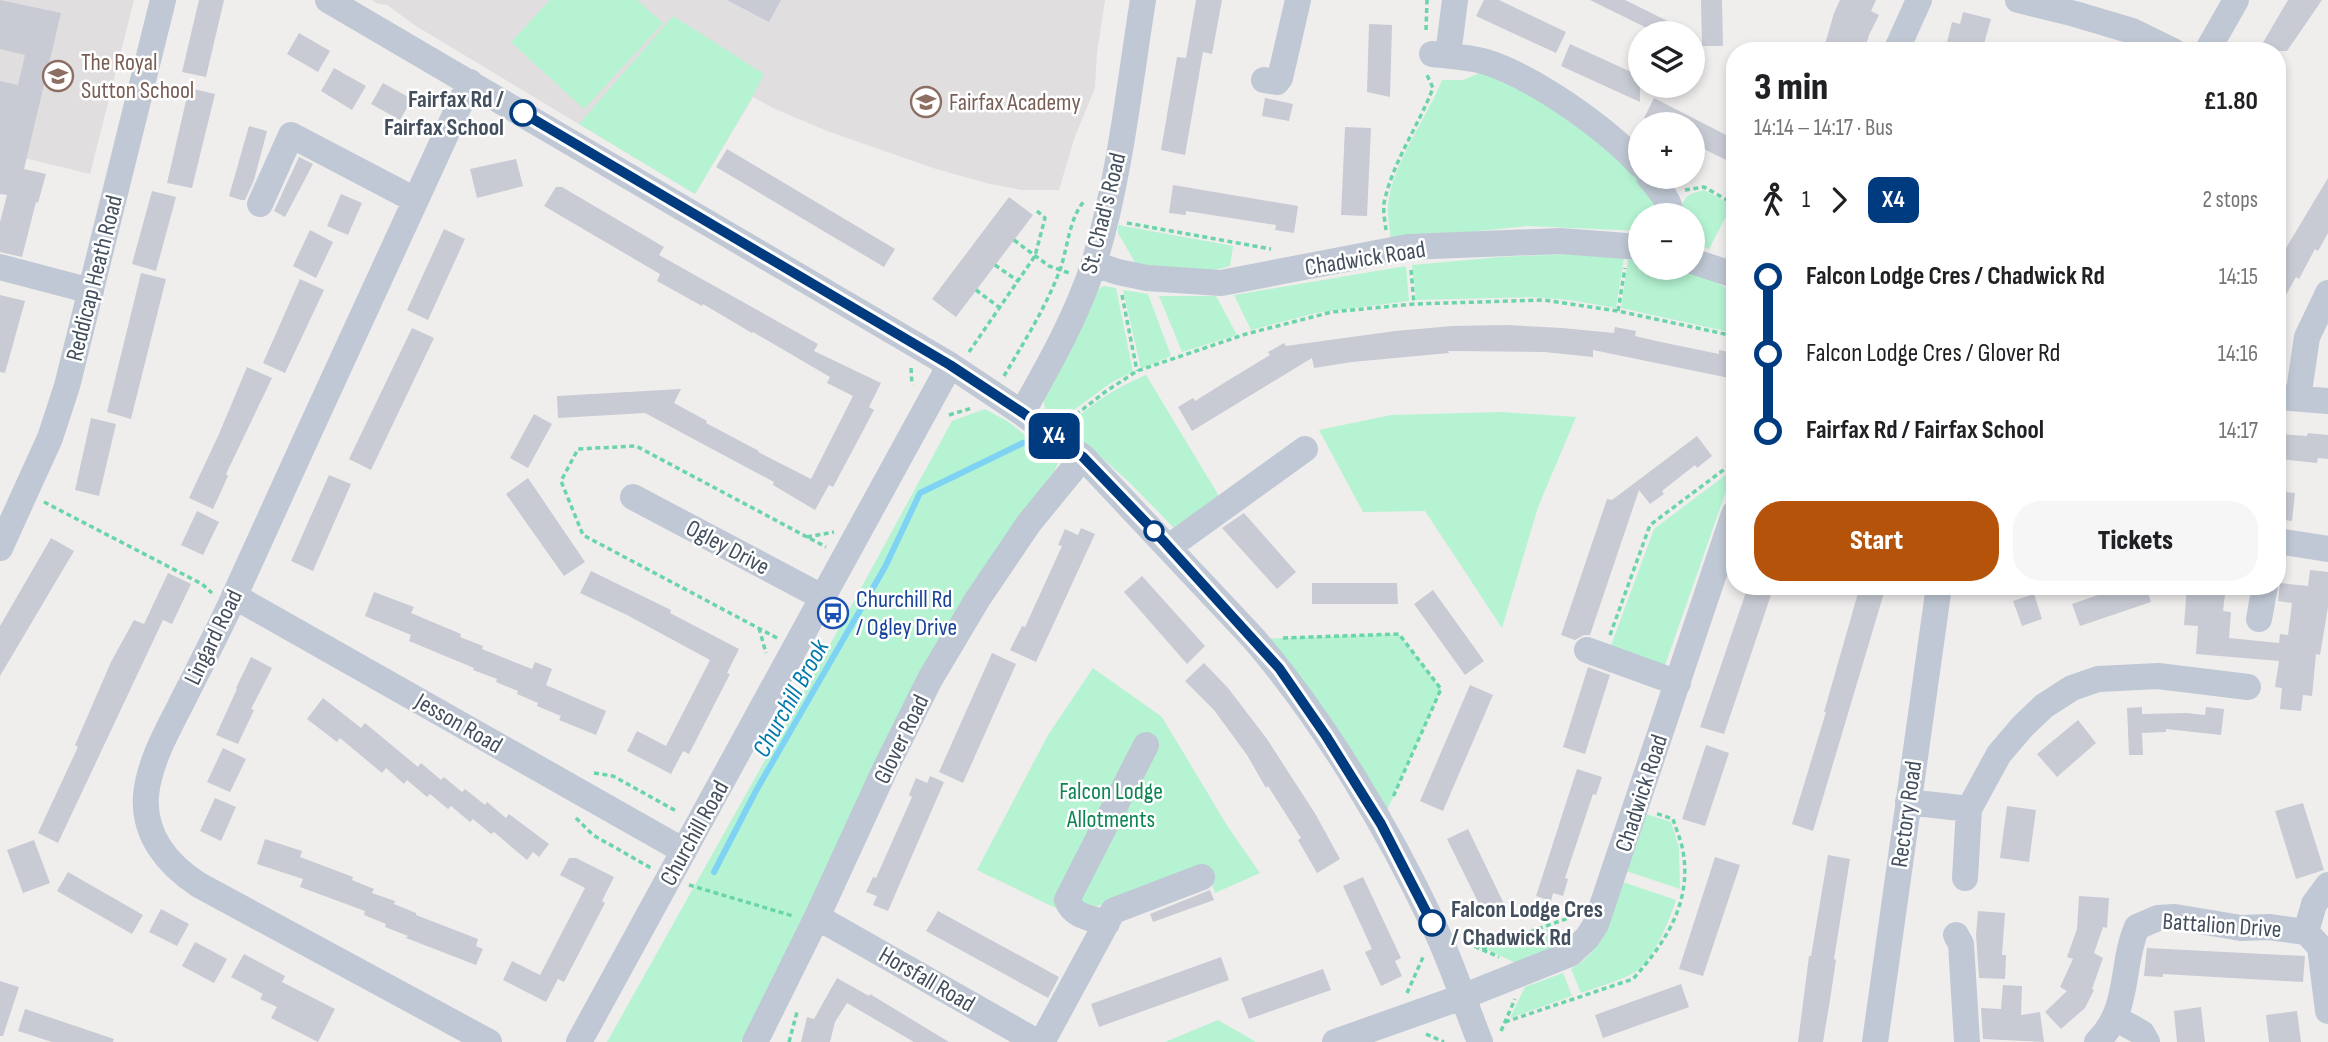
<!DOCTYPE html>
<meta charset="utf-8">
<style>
body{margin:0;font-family:"Sofia Sans Condensed",sans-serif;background:#f6f6f6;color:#202124;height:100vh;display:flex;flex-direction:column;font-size:26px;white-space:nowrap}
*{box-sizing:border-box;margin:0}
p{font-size:23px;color:#757577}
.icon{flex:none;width:38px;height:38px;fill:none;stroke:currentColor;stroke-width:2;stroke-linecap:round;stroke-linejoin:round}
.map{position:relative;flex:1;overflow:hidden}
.details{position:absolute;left:1726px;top:42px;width:560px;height:553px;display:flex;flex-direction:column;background:#fff;border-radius:28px;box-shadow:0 4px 10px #0003}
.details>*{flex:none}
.badge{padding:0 14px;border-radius:10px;font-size:24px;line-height:46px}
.controls{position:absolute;left:1628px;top:21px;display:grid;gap:14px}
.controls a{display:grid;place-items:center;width:77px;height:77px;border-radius:50%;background:#fff;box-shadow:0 4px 10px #0003;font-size:35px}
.map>.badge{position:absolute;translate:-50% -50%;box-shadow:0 0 0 4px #fff}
.legs{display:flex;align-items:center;gap:10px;height:77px;padding:0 28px;font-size:23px}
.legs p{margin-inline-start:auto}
.summary{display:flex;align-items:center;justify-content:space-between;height:119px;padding:0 28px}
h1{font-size:38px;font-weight:800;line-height:52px}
.cta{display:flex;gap:14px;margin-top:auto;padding:14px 28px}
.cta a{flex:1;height:80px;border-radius:28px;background:#b45309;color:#fff;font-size:28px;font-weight:800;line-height:80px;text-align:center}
.cta a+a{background:#f6f6f6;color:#202124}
ul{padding:0 28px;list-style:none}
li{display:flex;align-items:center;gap:24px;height:77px;font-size:26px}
li i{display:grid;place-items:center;width:10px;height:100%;margin:0 9px;background:currentColor}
li i::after{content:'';width:18px;height:18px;margin:-9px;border:5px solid;border-radius:50%;background:#fff}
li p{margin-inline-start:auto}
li:first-child i{background:linear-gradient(#0000 50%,currentColor 0)}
li:last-child i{background:linear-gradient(currentColor 50%,#0000 0)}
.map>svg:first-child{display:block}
.education{fill:#e1dedf}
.green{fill:#b5f3d2}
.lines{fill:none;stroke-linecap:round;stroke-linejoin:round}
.stream{stroke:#7ed3f5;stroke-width:6}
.building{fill:#c8cbd4}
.path{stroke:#6ad5a9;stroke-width:3.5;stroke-dasharray:5 3.5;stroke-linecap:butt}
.minor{stroke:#bfc8d4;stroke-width:26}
.line-1-casing{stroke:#fff;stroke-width:16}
.line-1{stroke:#003b80;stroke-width:10}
.stop-1-dot{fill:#fff;stroke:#003b80;stroke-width:3.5}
.labels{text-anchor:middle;stroke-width:5;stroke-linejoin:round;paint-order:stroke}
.education-label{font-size:24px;fill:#785e54;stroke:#fff;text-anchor:start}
.stop-label{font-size:24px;font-weight:bold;fill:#434f5d;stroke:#fff;text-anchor:end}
.street-label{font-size:24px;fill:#434f5d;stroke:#fff}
.transit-label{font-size:24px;fill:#164399;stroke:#fff;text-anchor:start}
.park-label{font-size:24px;fill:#0c8553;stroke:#fff}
.water-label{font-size:26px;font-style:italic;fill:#017aab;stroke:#fff}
</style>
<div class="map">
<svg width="2328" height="1042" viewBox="0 0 2328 1042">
<rect width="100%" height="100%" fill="#f0eded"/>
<path class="education" d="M0,0H134L90,174L0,152Z
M371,0H1105L1097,53L1095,88L1074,139L1059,190H1022L990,184L936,169L827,131L773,108L753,97L695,194L416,26L387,5L378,4Z"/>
<path class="green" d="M550,0H637L663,23L584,109L511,42Z
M673,16L764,74L753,96L695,194L579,124Z
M1482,72L1536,98L1591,137L1638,178L1657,207L1654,215H1640V231L1528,226L1391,240C1390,229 1387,217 1388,207C1390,167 1427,118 1442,80H1463Z
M1704,190L1732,205L1709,249L1692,243V215H1681C1682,197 1687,194 1704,190Z
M1118,225L1233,246L1230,266C1200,276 1166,268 1136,264L1118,233Z
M1565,254L1624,258L1616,308L1569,300L1531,297L1416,300L1412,265L1500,257Z
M1628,259L1640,261V268C1650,268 1662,266 1673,268C1693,272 1717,281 1734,293V333L1621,308Z
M1406,266L1409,301L1316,313L1251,330L1234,295Z
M1104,286L1116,288L1133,372L1112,382L1059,421L1045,409L1043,395L1097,290Z
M1123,290L1148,294L1171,356L1141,369Z
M1159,296H1216L1237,335L1182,352Z
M1146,375L1222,501L1180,534L1128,481L1067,427C1093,402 1114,389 1146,375Z
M985,409L1007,421L1059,461L1052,476L806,920L741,1042H607L842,623L952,421Z
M1501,412L1576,417L1538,507L1502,628L1425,511L1363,512L1319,430L1391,415Z
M1727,474L1731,477L1663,671L1609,651L1654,529Z
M1399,634L1441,689L1381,824L1254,639Z
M1093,668L1162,717L1228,827L1260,873L1215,893L1204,864L1072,916L977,870L1048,735Z
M1646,814L1671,822L1679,848L1680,889L1626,871Z
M1623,882L1676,900C1669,921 1653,963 1632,974C1616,982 1597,987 1581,993L1571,969C1605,950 1610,916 1623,882Z
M1551,928L1557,948L1516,963L1486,949Z
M1563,973L1572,996L1510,1018L1525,987Z
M1218,1020L1256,1042H1165Z"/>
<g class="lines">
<path class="stream" d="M714,872L757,789L885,567L920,493L1023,443"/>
</g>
<path class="building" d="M0,0L61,13L24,169L46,174L38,203L36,202L22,257L0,252V222L7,195L0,194V81L18,85L25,55L0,49Z
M199,0H224L206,77L182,72Z
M727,0H781L769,22Z
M1196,0H1222L1212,54L1203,52L1185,155L1161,150L1177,57L1186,58Z
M1484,0H1499L1566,32L1556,53L1476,16Z
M1590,0H1625L1692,33H1657Z
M1701,0H1722L1723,46H1702Z
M1840,0H1876L1871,11L1879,15L1869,35L1864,51H1823L1834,13Z
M2288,0H2322L2287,51H2258Z
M1963,12L1991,19L1982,51H1945L1952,22L1960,24Z
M1369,24L1392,25L1390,97L1367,92Z
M299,33L330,51L318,72L287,54Z
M1570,44L1640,76V102L1561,66Z
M334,68L366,86L352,110L321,91Z
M383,83L412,99L400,120L371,104Z
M189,88L215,94L192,188L167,183Z
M1265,98L1293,104L1289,121L1262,116Z
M1654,98L1734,139V164L1692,143V124H1656L1644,118Z
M249,126L267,131L254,180L245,200H241L229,196Z
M1345,127L1371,128L1367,216L1341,215Z
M727,149L895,249L884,267L716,167Z
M299,157L313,164L285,217L274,211Z
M516,159L523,186L477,198L470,169Z
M2328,178V233L2318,251L2315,249L2299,279L2296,277L2277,311V263Z
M1173,185L1298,206L1294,233L1275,230L1276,225L1186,211V215L1169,213Z
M556,187H562L664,247L659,255L818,344L814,351L881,383L869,407L874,410L864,429L833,487L829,485L815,510L773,485L774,482L645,413L558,418L557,396L681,389L674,403L707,421L706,423L759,451L758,452L811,479L853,396L827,383L830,377L753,332L752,333L703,304L702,306L657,281L660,274L544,206Z
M152,191L176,197L156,271L132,264Z
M341,194L362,203L348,235L327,226Z
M1009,197L1033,215L956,317L932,299Z
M444,229L465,239L428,320L407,310Z
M310,230L333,242L316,278L293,266Z
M141,273L166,279L131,419L107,412Z
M300,279L324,290L285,373L263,363Z
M0,295L25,301L5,373L0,372Z
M1507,325L1562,328L1614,333L1615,327L1636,331L1635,336L1656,341L1719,354V350L1734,353V379L1593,350V357L1544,352L1448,351L1449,353L1352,362L1314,368L1312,358L1192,431L1178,407L1193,398L1195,401L1232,378L1270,355L1268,352L1284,343L1286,346L1395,331L1452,326Z
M412,328L434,338L371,470L349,459Z
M247,367L272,378L226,474L228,476L213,509L189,498L219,434Z
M534,414L552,424L528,468L510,458Z
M91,418L116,424L99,496L75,490Z
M2308,433L2328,435V459L2318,458L2317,463L2279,459L2281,434L2307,436Z
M1697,436L1712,456L1697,468L1695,465L1662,491L1664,494L1650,504L1639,490L1590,635H1584L1575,640L1561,635L1607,499L1612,500Z
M329,475L351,484L313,571L291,561Z
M528,478L585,562L564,576L506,494Z
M2277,491L2295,493L2292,521L2277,519Z
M197,511L219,522L203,555L181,545Z
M1244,513L1296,572L1277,589L1222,528Z
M1081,528L1095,534L1036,662L1010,650L1022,626L1025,627L1062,546L1058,545L1065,529L1078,535Z
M51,538L74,551L0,676V626Z
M2310,570L2328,572V607L2320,655L2316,654L2312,696L2303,695L2301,711L2280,709L2282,688L2275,687L2279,661L2196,654L2198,626L2184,625L2187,586H2226L2223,611L2231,612L2229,638L2279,643L2280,634L2288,635L2292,603L2278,601L2280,583L2308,586Z
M591,571L671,610L670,613L739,649L727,673L730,674L689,754L683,751L671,774L627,751L637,731L666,746L710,660L627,615L580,593Z
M168,573L191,584L172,624L163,620L58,843L38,833L78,747L75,745L111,662L134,620L144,624Z
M1142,576L1205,646L1187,664L1124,592Z
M1312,583H1397L1398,604H1312Z
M1748,586H1774L1724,734L1700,727Z
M1860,586H1886L1813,831L1792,824L1826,712H1824Z
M2124,586H2146L2151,602L2080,626L2072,604Z
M1433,590L1484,661L1465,675L1414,604Z
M374,592L414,607L411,613L461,634L460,637L483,646L482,649L532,669L535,662L552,669L546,685L606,711L596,735L559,720L561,716L537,706L538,703L517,694L518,691L496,682L497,679L473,670L474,668L409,641L411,635L365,616Z
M2034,594L2042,619L2022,626L2013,601Z
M992,653L1016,664L963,783L939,772Z
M251,657L272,668L251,709L254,710L238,744L216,735L237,689L236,688Z
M1204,663L1228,688L1267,739L1316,815L1340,859L1317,873L1298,840L1301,838L1268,786L1266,788L1247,755L1214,710L1185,681Z
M1588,667L1610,675L1585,754L1563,747Z
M1470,685L1493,695L1443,811L1420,801Z
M323,698L361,728L365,723L418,767L421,763L441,780L444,777L462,792L465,789L485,805L487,802L506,818L509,814L549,844L539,857L533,852L527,860L494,832L491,834L473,819L470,822L451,806L448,809L430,794L427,797L407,780L404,784L386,768L382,773L340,738L337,742L307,719Z
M2142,707V714L2186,713L2205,715L2206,707L2224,709L2221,735L2166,729V732L2142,733L2143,755H2129L2127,708Z
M2078,720L2096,743L2057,777L2037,754Z
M1706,745L1729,753L1705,826L1682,819Z
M223,748L246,759L230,792L207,782Z
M1577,769L1602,777L1596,795L1593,794L1565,878L1568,879L1563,896L1553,893L1551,901L1536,896Z
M930,776L944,782L888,911L873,905L877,896L866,892L873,877L876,878L912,797L909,795L916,778L927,783Z
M215,798L236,807L221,841L200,831Z
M2303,803L2324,870L2296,879L2275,811Z
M2007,806L2036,810L2029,862L2000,858Z
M1468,829L1506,908L1486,918L1447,839Z
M265,839L302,851L300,857L353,877L352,880L374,889L372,893L395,901L394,904L416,913V915L478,939L476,946L483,949L476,965L406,938L408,936L385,927L386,924L364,915L365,911L300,887L303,879L257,864Z
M34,840L50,883L23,893L7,850Z
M1828,855L1850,859L1834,959L1836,960L1830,1000L1823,1042H1798L1809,956H1811Z
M1715,857L1740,865L1703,976L1679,969Z
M569,858H576L614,877L602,901L605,903L564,982L558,979L546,1002L503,980L512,961L540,975L585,888L560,875Z
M68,872L143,915L132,934L57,891Z
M1363,877L1401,958L1395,961L1402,976L1381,986L1365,952L1372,949L1343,886Z
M1210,890L1214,900L1153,922L1150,914Z
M2079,896L2109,898L2107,928L2103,927L2094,953L2103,958L2092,989L2094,990L2085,1008L2061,1029L2045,1012L2067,991L2060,987L2073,959L2067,957L2077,929Z
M161,909L189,924L177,946L149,932Z
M938,911L1059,977L1048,998L926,931Z
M1978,911L2005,913L2002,955H2006L2005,979L1979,978L1976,935Z
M195,942L227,959L214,983L182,966Z
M2147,948L2305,956L2303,982L2163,974V977L2144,976Z
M244,954L285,976L282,982L335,1009L318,1042L271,1018L277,1007L260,999L263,994L231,977Z
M1221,957L1229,980L1099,1027L1091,1004Z
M1323,969L1331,990L1249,1019L1241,998Z
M837,978L869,996L870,994L949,1042H914L847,1003L835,1022L830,1042H801L807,1017L814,1019Z
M0,981L19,987L3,1036H0Z
M1681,984L1689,1007L1603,1038L1595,1015Z
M2003,985L2022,986L2021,1015L2040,1012L2044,1042L1983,1039L1981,1008L2001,1009Z
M2201,1007L2205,1042H2177L2174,1011Z
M25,1009L114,1039L113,1042H52L18,1031Z
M2297,1011L2301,1042H2269L2266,1015Z"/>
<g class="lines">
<path class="path" d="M1426,30L1427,0
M1685,190L1704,187L1734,204
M1127,223L1271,249
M1386,230C1385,222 1383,212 1384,203C1393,161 1418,127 1433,88L1427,75
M1014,240L1049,266L1069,273
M995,265L1018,281
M1411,270L1414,304
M976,290L1000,308
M1122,295L1137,371
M1618,311L1625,268
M969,352L1035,256L1045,218L1037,211
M911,368L912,385
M1004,376C1024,342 1046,307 1060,270C1068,247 1069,218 1085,200
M949,415L972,408
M1069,420L1105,392L1137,371L1246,334L1332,312L1414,304L1544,300L1618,311L1734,336
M44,502L202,584L212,593
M807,537L834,532
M759,628L766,653
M1610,635L1650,525L1734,462
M777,638L583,535L561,481L578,449L636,446L826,547
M1283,638L1399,634L1441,689L1393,797
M594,773L613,776L678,812
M576,818L593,835L651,868
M689,885L793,916
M1467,943L1499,957
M1482,949L1574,916
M1407,993L1424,955
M1505,1022L1633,979C1666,942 1692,902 1683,851C1681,840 1676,829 1673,819L1655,813
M1501,1031L1515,999
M1426,1034L1444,1042
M789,1042L797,1012"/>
<path class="minor" d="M328,0L950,365L1022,413L1083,457L1254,639C1325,722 1388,828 1435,928C1452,964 1465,1004 1480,1042
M2018,0L2075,14L2132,31L2173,51
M1896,51L1919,0
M2207,51L2236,0
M1432,54C1450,56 1469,57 1486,62C1534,77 1606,128 1640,165
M1448,55L1455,0
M1264,80L1277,82L1280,78L1298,0
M470,82C391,253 312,425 234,597C217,634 198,670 180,706C166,733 149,764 146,795C143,835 168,865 199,885L489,1042
M1649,177C1658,188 1671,201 1671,215
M260,204L291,135L415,200
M1692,261L1734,275
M1094,264L1118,272L1147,278L1221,283L1408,247L1560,241L1640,247
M0,267L91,291
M2277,397L2328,401
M2298,398L2307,337L2328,293
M1022,413C1049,365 1077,316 1094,263C1120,178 1129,87 1143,0
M633,497L822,597
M2277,541L2328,549
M1169,547L1305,449
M0,548L50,438L67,386L163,0
M234,596L684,851
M2259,619L2265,586
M1587,650L1678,683
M1908,802L1969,809
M1965,878L1969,809L1999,754L2023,726L2044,706L2072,688L2098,679L2158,676L2248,687
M817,917L1037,1042
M1107,923C1091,918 1073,917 1067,900L1146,745
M2306,932L2314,904L2328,885
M1956,935L1961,944L1967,1042
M2115,1018L2142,1033L2147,1042
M579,1042L950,365
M755,1042L817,917L886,767L930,679L977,600L1029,523L1083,457
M1042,1042L1113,911L1202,877
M1335,1042L1462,997L1570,954L1587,938L1596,924L1734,514
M1875,1042L1939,586
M2097,1042C2131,1009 2120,966 2137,927L2158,918L2175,917L2241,928L2269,927L2306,932L2320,947L2328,1011"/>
</g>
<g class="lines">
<g class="line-1-casing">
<path id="line-1" d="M523,113L950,365L1023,413L1083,457L1158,535L1279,668L1326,736L1381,824L1432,923"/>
</g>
<use href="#line-1" class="line-1"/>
</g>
<defs>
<g id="school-ring" transform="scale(1.575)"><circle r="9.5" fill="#fff" stroke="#8d6e63" stroke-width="1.5"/><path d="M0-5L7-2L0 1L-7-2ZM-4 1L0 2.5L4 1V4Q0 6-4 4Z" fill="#8d6e63"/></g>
<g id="bus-ring" transform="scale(1.575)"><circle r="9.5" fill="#fff" stroke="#1a4fb4" stroke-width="1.5"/><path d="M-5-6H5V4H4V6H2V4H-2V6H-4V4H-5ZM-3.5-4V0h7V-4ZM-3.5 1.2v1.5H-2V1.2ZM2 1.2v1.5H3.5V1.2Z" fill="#1a4fb4"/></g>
</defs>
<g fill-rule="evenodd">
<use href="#school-ring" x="58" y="76"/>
<use href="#school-ring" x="926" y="102"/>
<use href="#bus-ring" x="833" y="613"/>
</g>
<g class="stop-1-dot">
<circle cx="523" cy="113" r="12"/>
<circle cx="1154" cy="531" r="9"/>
<circle cx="1432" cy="923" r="12"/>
</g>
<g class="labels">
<g class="education-label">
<text x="81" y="70">The Royal<tspan x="81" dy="28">Sutton School</tspan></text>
<text x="949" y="110">Fairfax Academy</text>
</g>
<g class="stop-label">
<text x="504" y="107">Fairfax Rd /<tspan x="504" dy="28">Fairfax School</tspan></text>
<text x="1451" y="917" text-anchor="start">Falcon Lodge Cres<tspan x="1451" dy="28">/ Chadwick Rd</tspan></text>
</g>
<g class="street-label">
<text transform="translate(1103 213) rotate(-76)" y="8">St. Chad's Road</text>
<text transform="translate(1365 258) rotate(-9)" y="8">Chadwick Road</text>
<text transform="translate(94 278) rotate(-76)" y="8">Reddicap Heath Road</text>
<text transform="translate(728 547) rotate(28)" y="8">Ogley Drive</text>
<text transform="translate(213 637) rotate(-64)" y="8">Lingard Road</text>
<text transform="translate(459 723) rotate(30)" y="8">Jesson Road</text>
<text transform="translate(901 739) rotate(-64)" y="8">Glover Road</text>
<text transform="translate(1641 793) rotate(-72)" y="8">Chadwick Road</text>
<text transform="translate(1906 814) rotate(-82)" y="8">Rectory Road</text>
<text transform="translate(694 833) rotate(-61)" y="8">Churchill Road</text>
<text transform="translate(2222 925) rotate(4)" y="8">Battalion Drive</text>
<text transform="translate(927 979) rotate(30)" y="8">Horsfall Road</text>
</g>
<g class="transit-label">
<text x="856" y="607">Churchill Rd<tspan x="856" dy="28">/ Ogley Drive</tspan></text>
</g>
<g class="park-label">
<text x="1111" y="799">Falcon Lodge<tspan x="1111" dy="28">Allotments</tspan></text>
</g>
<g class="water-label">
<text transform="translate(790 698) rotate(-61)" y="9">Churchill Brook</text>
</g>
</g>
</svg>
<div class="controls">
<a><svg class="icon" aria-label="layers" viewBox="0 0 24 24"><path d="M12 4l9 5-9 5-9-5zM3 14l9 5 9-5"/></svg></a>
<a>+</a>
<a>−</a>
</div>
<b class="badge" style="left:1054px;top:436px;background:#003b80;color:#fff">X4</b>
<section class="details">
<div class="summary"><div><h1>3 min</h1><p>14:14 – 14:17 · Bus</p></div><b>£1.80</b></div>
<div class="legs"><svg class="icon" aria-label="walk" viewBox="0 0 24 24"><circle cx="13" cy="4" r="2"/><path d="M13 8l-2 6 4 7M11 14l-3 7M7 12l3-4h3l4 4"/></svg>1<svg class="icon" aria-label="forward" viewBox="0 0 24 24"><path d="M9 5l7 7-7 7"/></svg><b class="badge" style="background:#003b80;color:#fff">X4</b><p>2 stops</p></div>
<ul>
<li><i style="color:#003b80"></i><b>Falcon Lodge Cres / Chadwick Rd</b><p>14:15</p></li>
<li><i style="color:#003b80"></i><span>Falcon Lodge Cres / Glover Rd</span><p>14:16</p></li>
<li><i style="color:#003b80"></i><b>Fairfax Rd / Fairfax School</b><p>14:17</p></li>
</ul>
<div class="cta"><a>Start</a><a>Tickets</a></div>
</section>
</div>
